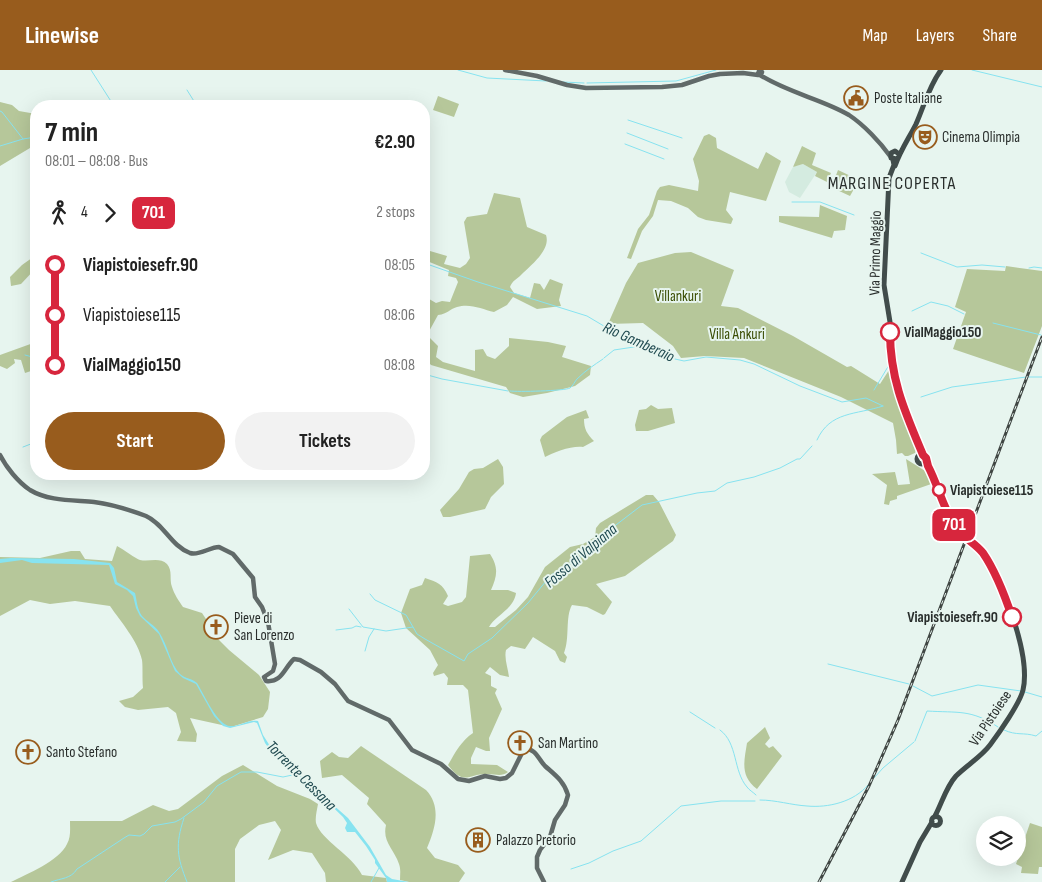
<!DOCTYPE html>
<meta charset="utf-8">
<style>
body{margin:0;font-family:"Sofia Sans Condensed",sans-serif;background:#f2f2f2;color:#222;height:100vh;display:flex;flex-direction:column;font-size:19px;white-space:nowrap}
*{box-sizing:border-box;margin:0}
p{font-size:16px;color:#767676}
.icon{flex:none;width:28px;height:28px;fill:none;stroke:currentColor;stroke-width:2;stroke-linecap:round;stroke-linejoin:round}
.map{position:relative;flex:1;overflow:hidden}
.sheet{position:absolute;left:30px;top:30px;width:400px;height:380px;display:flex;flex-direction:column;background:#fff;border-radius:20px;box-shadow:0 5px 20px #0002}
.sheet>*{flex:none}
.badge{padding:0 10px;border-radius:8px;font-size:18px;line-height:32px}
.tools{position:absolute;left:976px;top:746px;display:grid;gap:10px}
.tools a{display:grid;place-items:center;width:50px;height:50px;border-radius:50%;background:#fff;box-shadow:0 5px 20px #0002;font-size:25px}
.map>.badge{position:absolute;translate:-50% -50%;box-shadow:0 0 0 2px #fff}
.legs{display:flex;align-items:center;gap:8px;height:55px;padding:0 15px;font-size:16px}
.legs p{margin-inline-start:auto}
.head{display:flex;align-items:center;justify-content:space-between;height:85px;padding:0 15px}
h1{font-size:28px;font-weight:700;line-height:38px}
.button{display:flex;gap:10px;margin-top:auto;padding:10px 15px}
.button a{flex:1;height:58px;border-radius:30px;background:#985c1d;color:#fff;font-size:20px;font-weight:700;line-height:58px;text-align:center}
.button a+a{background:#f2f2f2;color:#222}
ul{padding:0 15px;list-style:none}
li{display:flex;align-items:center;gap:18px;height:50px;font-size:19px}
li i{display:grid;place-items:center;width:8px;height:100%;margin:0 6px;background:currentColor}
li i::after{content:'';width:12px;height:12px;margin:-6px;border:4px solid;border-radius:50%;background:#fff}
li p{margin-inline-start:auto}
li:first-child i{background:linear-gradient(#0000 50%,currentColor 0)}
li:last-child i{background:linear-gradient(currentColor 50%,#0000 0)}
header{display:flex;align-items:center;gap:30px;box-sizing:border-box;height:70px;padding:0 25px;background:#985c1d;color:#fff}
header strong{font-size:24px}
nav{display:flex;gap:28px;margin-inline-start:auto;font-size:18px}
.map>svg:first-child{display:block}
.built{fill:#d4ebe0}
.green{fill:#b6c79a}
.water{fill:#87e3f0}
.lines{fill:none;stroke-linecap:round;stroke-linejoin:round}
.stream{stroke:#87e3f0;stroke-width:1}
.secondary{stroke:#616a69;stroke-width:4.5}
.primary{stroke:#414c4b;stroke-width:5}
.rail-casing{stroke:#404643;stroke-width:3}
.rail{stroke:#e7f5ef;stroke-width:1;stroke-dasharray:4;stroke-linecap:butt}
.line-1-casing{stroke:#fff;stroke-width:11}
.line-1{stroke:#d7263d;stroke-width:8}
.stop-1-dot{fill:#fff;stroke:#d7263d;stroke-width:2.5}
.labels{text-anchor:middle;stroke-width:4;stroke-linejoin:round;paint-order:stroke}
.poi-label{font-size:15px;fill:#292e2c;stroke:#e7f5ef;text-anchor:start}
.street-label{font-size:15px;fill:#292e2c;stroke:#e7f5ef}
.park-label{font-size:15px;fill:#394c02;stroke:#e7f5ef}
.stop-label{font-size:15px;font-weight:bold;fill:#292e2c;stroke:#e7f5ef;text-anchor:start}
.water-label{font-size:16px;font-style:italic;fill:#204a50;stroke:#e7f5ef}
.quarter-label{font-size:18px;letter-spacing:1px;fill:#292e2c;stroke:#e7f5ef}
</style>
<header>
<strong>Linewise</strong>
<nav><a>Map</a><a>Layers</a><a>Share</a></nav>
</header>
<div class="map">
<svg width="1042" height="812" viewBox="0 0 1042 812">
<rect width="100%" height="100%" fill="#e7f5ef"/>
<path class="built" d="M803,94L817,102L800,128L789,122L785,112L793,97Z"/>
<path class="green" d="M438,26L459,34L454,47L433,40Z
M0,32L12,35L19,41L36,44V79L30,78L0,96Z
M709,64L716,68L717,78L758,99L766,82L781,91L766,131L730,122L726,140L733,149L731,154L706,150L698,147L688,138L671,131L658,130L653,146L642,161L631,189L627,188L638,159L649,145L657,121L660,117L669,115L698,121L699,111L693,89L704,66Z
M802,76L816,83L812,95L831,103L827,112L815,106L817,102L803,94L793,97Z
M838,100L859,110L850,126L837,120V118L832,116Z
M494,123L520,128L527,157L546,165C551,180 531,195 521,205C517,209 512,211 510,217L514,223L530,228L534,213L540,214L544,220L550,209L563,214L559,230L561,236L537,239L513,227L507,235L494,242C482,239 470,233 457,237C449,239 448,244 438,245L427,265L438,276L436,287L443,292L475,301V280L483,279L487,286L495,289L509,276V268L548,272L566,276L562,287L591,296L590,305L575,316L547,323L523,327L510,323L506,317L431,295L424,287V226L436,233L442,231L450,232L458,212L456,208L448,206L449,200L427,191L430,181L447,186L444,194L460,198L466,194L470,188L464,152L467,147L487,144Z
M820,135L847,146L845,160L834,161L832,168L779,152V146L819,147Z
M691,182L734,200L721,236L738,238L793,266L847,297L851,296L880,314L891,297L897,329L918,376L915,383L908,386H905L902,383L897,384L896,370L893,353L841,327L744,288L705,286L681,288L673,276L643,253L608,254L626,213L638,193L675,183Z
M36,185V198L21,214L11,216L10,207L22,195Z
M1006,196L1042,201V256L1024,303L953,279L966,242L955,237L967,199L1005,201Z
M36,272V301L34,300L25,303L21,290L14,289L15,293L7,299L0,296V285Z
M651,335L658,339L672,338L675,353L648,361H636L635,355L639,340L646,339Z
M586,340L589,348L584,349C584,359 587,364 594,371L583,377C574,375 553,382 545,387L540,370L542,366L567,347Z
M498,389L503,397L504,414L491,427L485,439L450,447H443L440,440L459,419L469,402L474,399L483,398Z
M906,389L930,404L934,413L897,426V429L890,431L889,435L884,434L887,415L872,404L895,402L898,415L910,414Z
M646,425H653L659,432L676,465L673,471L625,506L596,514L612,532L605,544L603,545L587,537L572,535C565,547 570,568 564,583L567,587L565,593L560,591L555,581L533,567L525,579L511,576L506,580C504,588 508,598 509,607L500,605L490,597L485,603L491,606V616L497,619L495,623L502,639L489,668L490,681H486L476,677L471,688V694L497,695L508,702C501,707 496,704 488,704C469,703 464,717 448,695C455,683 461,671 473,663L468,620L463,615H447L448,608L444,603L434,606L433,603L438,595L430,580L406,558L401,543L410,519L422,515L425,508C437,512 443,514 448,526L443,534L448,536L462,532L466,527L470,486L490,484C499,498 497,506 491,520H508L516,523C514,539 495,546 489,557H495L516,540L528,527L545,497L570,477L583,474L595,467L596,458L600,453Z
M117,476C123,479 136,489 140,490C149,492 160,487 167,494C173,501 169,509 172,517C174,524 179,531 183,537L202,543L208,552L207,558L229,580L259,605L270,622L268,639L263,647L231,657L190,648L197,664L196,672L177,671L181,662L176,643L168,637L138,640L125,637L119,631L133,627L143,618C142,609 143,597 142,590C138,571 121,552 110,536L75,531L50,534L30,530L0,546V487L40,488L71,481H80L85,489L112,491Z
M765,657L770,668L765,674L769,678L773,676L782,686L757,719C740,706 744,692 747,673Z
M361,676L426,720C442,737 435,759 427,778L435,788L458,795L465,803L459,812H409L400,810C400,805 401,799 399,794C394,779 382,772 386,755L367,734L369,728L342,705L322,708L320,691L332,682L339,687L348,688Z
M243,695L277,716L310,729L318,734C317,740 315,747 316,753C321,770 352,785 362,805L386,808L387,812H326L325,803L312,783L293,780L268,790L281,760L275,751L259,755L240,769L235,779V812H11C27,804 59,791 67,774C71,767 70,759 70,751H122L153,735L169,741L178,739L222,706Z
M1030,753L1042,757V797H1039L1038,804L1021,803L1022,797L1016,794Z"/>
<path class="water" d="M11,488L74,489L110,493L114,498L117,512L135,523C137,531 137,539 142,546C147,552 155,555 159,562C168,575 170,594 180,604C185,609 192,608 197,613C204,624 218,657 231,656C240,656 249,649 258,651L263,665L270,676L284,686L305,710L348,748L370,777L386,805L392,809L409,812H387L386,808L375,793V790L366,776L355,762H347L345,758L347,753L343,747L311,716L305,713L289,694L278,688L275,683L270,680L265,673L257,653L254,652L230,658L223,656L214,646L196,614L183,608L175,601L159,564L140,546L136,538L133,526L127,520L115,514L109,495L32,493L22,490L0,493V489Z"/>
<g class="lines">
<path class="stream" d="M91,0L114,36
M458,0L487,8L546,11
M972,0L1042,17
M563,12L584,13
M587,13L676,11L716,0
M187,20L197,36
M0,41L2,42L23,69
M628,50L682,68
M627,63L668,79
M625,74L664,89
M0,76L23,69L36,67
M792,132H820L854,145
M921,183L957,197L982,195L1005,197
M424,193L478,212L587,246L619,265L641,270L675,289L684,291L706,287L740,290L754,294L800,316L842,332L866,328L883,336
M1029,198L1034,197L1042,198
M912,241L931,232L948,236L964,244
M993,253L1041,265
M25,285L36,288
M604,288L614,280L647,275L651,276
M424,304L442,309L508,321
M1028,307H1042
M874,320L889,295L888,288
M510,321C517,322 565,321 570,318C573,316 575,311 577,309C585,301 594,295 603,289
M921,327L952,317L1026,307
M817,370C830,341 856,345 883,336
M23,377L36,372
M370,524L375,530L406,545L413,557
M349,539L363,557L386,561L413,557L417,564L425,569L464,591L468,584L492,568L528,533L551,505L592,480L612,458L642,435L697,423L715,421L727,413L754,407L780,398L797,389H800L812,376
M336,560L352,558L356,556L361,557
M365,581L369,567L374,559
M828,594L909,614
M913,616L932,626L978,615L1021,621
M1025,622L1042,627
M690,642L715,658
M720,660C738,673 733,701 747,717C749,720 753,722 756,725
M1004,660C1017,666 1023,662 1036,666L1042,661
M915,671L927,641C958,643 971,639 998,657
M874,708L883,698L914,672
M760,730C776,730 791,735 807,736C828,738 854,732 868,715
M184,748C175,775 177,787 187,812
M571,799L589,793L613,781L641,771L681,736L721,731H755
M51,812C61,808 71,809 77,799L124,768L129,765L140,766L144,764L152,756L175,752L181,749L204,732L217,716L241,702H257L283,707L297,704
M165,812L180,797
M371,812L379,798"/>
<path class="secondary" d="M505,0L537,6L567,15L586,18L662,17L682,15L709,6L720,4L743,3L758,5
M759,1L762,2L761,5L758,4Z
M760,5C788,23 822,29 849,45C864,55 880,72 890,86
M0,385C6,397 18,412 30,420C48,431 73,430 94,432C110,434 130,440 146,446C164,454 171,476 190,483C199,486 210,477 219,477L233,484L253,508L255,527L262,537L268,552L275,594L273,601L264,607L266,611C282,613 284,598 294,589L300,590L321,602L335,614L348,631L389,650L412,680L441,694L458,709L469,711L485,706L500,709L506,708L512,703L524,679C536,678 538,689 545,696C555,705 564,711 568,725L565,735L555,750L550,767L540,780L537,787V798L544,812"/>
<path class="primary" d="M897,89L891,88V83L895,81L899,84
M893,90L894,95L889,108L884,215L890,252V282L899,325L923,385
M895,96C900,81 909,68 916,54C924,36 929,16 941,0
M917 389a5 5 0 1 1 10 0a5 5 0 1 1-10 0Z
M926,391L953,453C961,465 974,471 982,483C1003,510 1031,586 1023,620C1020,633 999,663 990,675C981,687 967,695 956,706C946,717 942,733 935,746
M931.5 751a4.5 4.5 0 1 1 9 0a4.5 4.5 0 1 1-9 0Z
M902,812L920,772L932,752"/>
<g class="rail-casing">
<path id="rail" d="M819,812L869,716L898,650L1042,267"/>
</g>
<use href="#rail" class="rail"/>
</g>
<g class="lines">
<g class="line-1-casing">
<path id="line-1" d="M890,262C890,309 905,342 923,385L926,388L928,396C938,415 943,438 955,456C962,467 975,473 983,483C996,502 1005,526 1012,547"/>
</g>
<use href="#line-1" class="line-1"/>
</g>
<defs>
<g id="civic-ring" transform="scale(1.25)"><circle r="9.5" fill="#e7f5ef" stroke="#985c1d" stroke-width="1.5"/><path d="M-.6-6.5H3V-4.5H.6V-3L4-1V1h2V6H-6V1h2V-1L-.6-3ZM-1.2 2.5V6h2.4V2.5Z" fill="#985c1d"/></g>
<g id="theatre-ring" transform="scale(1.25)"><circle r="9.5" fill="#e7f5ef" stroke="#985c1d" stroke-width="1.5"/><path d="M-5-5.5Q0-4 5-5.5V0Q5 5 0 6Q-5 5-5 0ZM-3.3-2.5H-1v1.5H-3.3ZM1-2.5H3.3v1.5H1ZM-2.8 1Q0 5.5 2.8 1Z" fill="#985c1d"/></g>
<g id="church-ring" transform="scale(1.25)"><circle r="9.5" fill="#e7f5ef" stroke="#985c1d" stroke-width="1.5"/><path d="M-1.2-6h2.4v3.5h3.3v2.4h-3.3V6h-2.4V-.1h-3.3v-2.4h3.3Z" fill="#985c1d"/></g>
<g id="building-ring" transform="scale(1.25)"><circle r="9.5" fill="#e7f5ef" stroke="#985c1d" stroke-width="1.5"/><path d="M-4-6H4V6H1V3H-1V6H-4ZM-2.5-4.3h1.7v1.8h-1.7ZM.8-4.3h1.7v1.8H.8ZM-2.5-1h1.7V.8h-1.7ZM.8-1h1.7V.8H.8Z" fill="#985c1d"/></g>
</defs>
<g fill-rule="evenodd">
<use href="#civic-ring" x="856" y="28"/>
<use href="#theatre-ring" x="925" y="67"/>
<use href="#church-ring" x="216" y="557"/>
<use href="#church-ring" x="520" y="673"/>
<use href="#church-ring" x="28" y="682"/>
<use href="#building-ring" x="478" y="770"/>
</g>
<g class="stop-1-dot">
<circle cx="890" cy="262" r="9"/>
<circle cx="939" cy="420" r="6"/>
<circle cx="1012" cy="547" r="9"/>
</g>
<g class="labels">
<g class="poi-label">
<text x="874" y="33">Poste Italiane</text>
<text x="942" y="72">Cinema Olimpia</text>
<text x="234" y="553">Pieve di<tspan x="234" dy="17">San Lorenzo</tspan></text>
<text x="538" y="678">San Martino</text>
<text x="46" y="687">Santo Stefano</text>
<text x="496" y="775">Palazzo Pretorio</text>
</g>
<g class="street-label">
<text transform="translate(875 183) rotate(-89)" y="5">Via Primo Maggio</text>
<text transform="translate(990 648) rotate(-56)" y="5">Via Pistoiese</text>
</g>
<g class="park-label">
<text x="678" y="231">Villankuri</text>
<text x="737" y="269">Villa Ankuri</text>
</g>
<g class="stop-label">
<text x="904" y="267">ViaIMaggio150</text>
<text x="950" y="425">Viapistoiese115</text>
<text x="998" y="552" text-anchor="end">Viapistoiesefr.90</text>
</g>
<g class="water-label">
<text transform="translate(639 271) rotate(24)" y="6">Rio Gamberaio</text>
<text transform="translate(580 485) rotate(-40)" y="6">Fosso di Valpiana</text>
<text transform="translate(302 705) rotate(45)" y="6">Torrente Cessana</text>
</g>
<g class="quarter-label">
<text x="892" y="119">MARGINE COPERTA</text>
</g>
</g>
</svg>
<div class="tools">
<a><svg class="icon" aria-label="layers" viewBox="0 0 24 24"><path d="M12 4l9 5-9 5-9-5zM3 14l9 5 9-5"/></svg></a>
</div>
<b class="badge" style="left:954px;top:455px;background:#d7263d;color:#fff">701</b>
<section class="sheet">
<div class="head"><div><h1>7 min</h1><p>08:01 – 08:08 · Bus</p></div><b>€2.90</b></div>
<div class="legs"><svg class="icon" aria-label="walk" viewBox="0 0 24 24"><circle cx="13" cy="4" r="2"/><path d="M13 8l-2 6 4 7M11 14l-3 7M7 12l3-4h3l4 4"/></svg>4<svg class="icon" aria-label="forward" viewBox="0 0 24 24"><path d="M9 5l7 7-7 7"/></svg><b class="badge" style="background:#d7263d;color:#fff">701</b><p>2 stops</p></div>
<ul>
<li><i style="color:#d7263d"></i><b>Viapistoiesefr.90</b><p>08:05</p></li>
<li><i style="color:#d7263d"></i><span>Viapistoiese115</span><p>08:06</p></li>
<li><i style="color:#d7263d"></i><b>ViaIMaggio150</b><p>08:08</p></li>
</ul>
<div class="button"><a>Start</a><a>Tickets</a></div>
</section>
</div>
